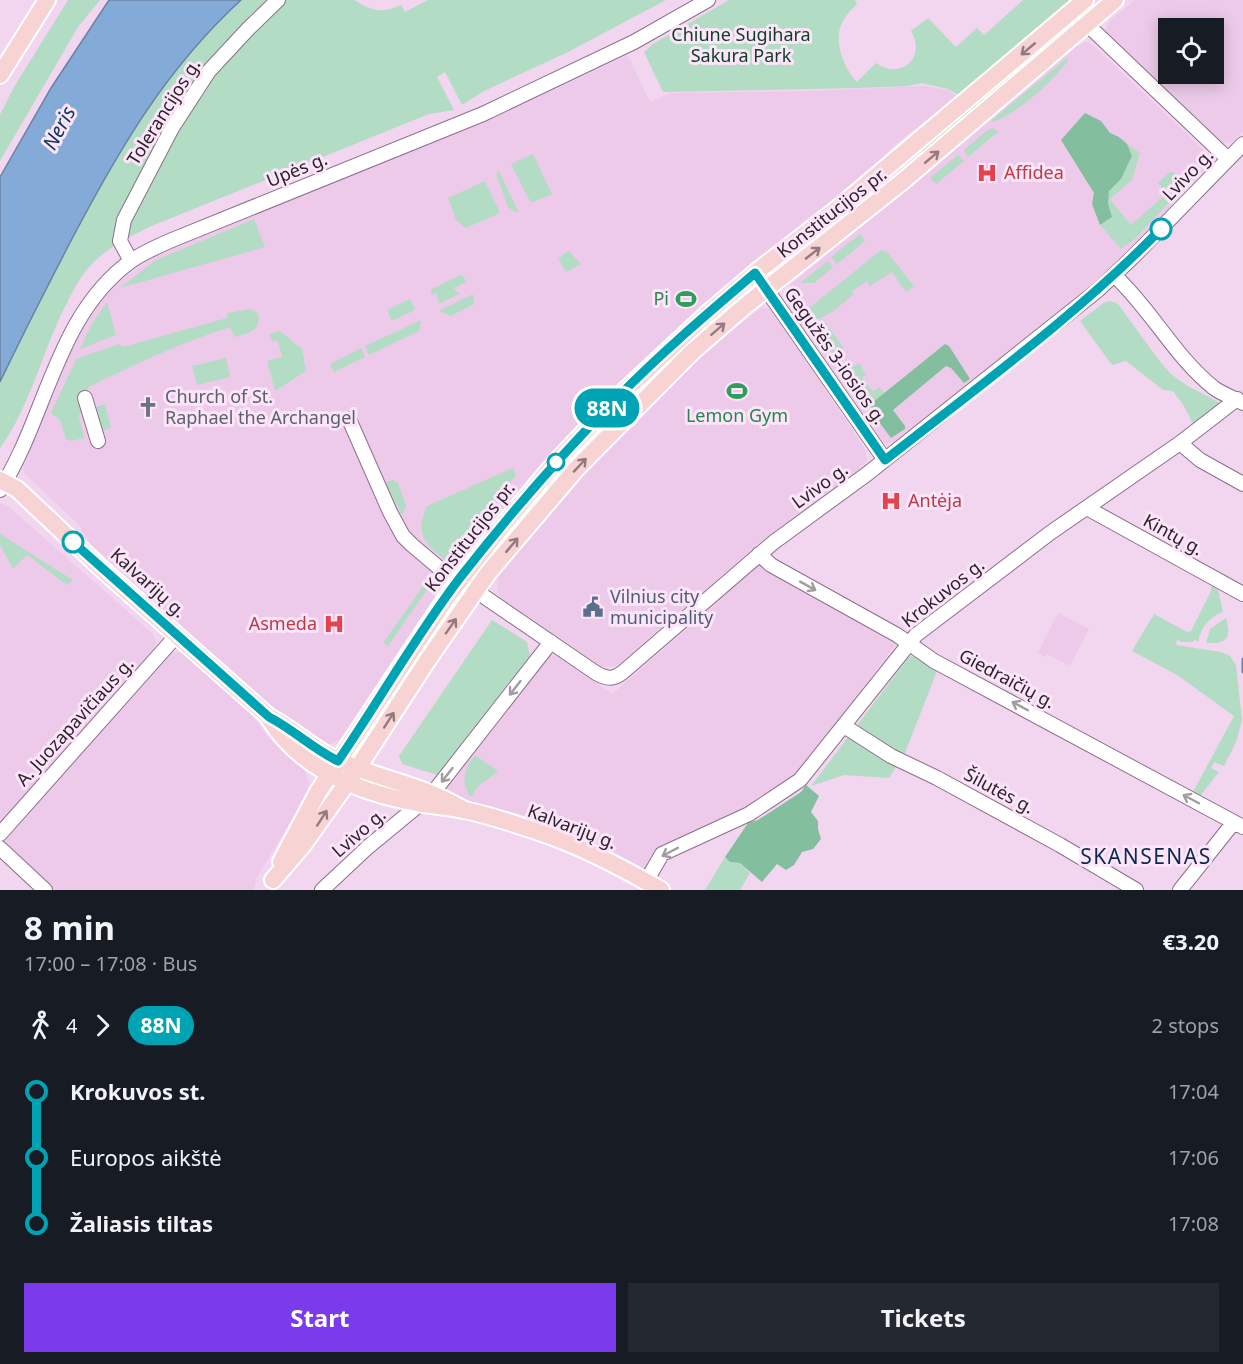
<!DOCTYPE html>
<meta charset="utf-8">
<style>
body{margin:0;font-family:"Noto Sans",sans-serif;background:#242831;color:#f1f3f6;height:100vh;display:flex;flex-direction:column;font-size:22px;white-space:nowrap}
*{box-sizing:border-box;margin:0}
p{font-size:20px;color:#9ea1a6}
.icon{flex:none;width:33px;height:33px;fill:none;stroke:currentColor;stroke-width:2;stroke-linecap:round;stroke-linejoin:round}
.map{position:relative;height:890px;overflow:hidden}
.drawer{display:flex;flex-direction:column;background:#171b24;flex:1}
.drawer>*{flex:none}
.badge{padding:0 12px;border-radius:20px;font-size:21px;line-height:39px}
.buttons{position:absolute;left:1158px;top:18px;display:grid;gap:12px}
.buttons a{display:grid;place-items:center;width:66px;height:66px;border-radius:0px;background:#171b24;box-shadow:0 3px 15px #0003;font-size:30px}
.map>.badge{position:absolute;translate:-50% -50%;box-shadow:0 0 0 3px #fff}
.legs{display:flex;align-items:center;gap:9px;height:66px;padding:0 24px;font-size:20px}
.legs p{margin-inline-start:auto}
.headline{display:flex;align-items:center;justify-content:space-between;height:102px;padding:0 24px}
h1{font-size:33px;font-weight:700;line-height:45px}
.action{display:flex;gap:12px;margin-top:auto;padding:12px 24px}
.action a{flex:1;height:69px;border-radius:0px;background:#7c3aed;color:#fff;font-size:24px;font-weight:700;line-height:69px;text-align:center}
.action a+a{background:#242831;color:#f1f3f6}
ul{padding:0 24px;list-style:none}
li{display:flex;align-items:center;gap:21px;height:66px;font-size:22px}
li i{display:grid;place-items:center;width:9px;height:100%;margin:0 8px;background:currentColor}
li i::after{content:'';width:15px;height:15px;margin:-8px;border:4px solid;border-radius:50%;background:#171b24}
li p{margin-inline-start:auto}
li:first-child i{background:linear-gradient(#0000 50%,currentColor 0)}
li:last-child i{background:linear-gradient(currentColor 50%,#0000 0)}
.map>svg:first-child{display:block}
.built{fill:#edcaea;fill-rule:evenodd}
.green{fill:#b3dcc5}
.forest{fill:#83bf9e}
.water{fill:#84abd8;stroke:#6a82a4;stroke-width:1.5}
.lines{fill:none;stroke-linecap:round;stroke-linejoin:round}
.stream{stroke:#6a82a4;stroke-width:3}
.minor-casing{stroke:#8b7088;stroke-width:16}
.major-casing{stroke:#fff;stroke-width:20}
.minor{stroke:#fff;stroke-width:14}
.major{stroke:#f7d3d3;stroke-width:16}
.oneway{stroke:#927a80}
.oneway2{stroke:#a09ca0}
.line-1-casing{stroke:#fff;stroke-width:14}
.line-1{stroke:#00a3b4;stroke-width:9}
.stop-1-dot{fill:#fff;stroke:#00a3b4;stroke-width:3}
.labels{text-anchor:middle;stroke-width:6;stroke-linejoin:round;paint-order:stroke}
.park-label{font-size:18px;fill:#0b3d27;stroke:#fce4f9}
.street-label{font-size:18px;fill:#2d222c;stroke:#fce4f9}
.health-label{font-size:18px;fill:#be3a42;stroke:#fce4f9;text-anchor:start}
.leisure-label{font-size:18px;fill:#27864d;stroke:#fce4f9;text-anchor:end}
.worship-label{font-size:18px;fill:#5b616d;stroke:#fce4f9;text-anchor:start}
.service-label{font-size:18px;fill:#4e5e75;stroke:#fce4f9;text-anchor:start}
.water-label{font-size:20px;font-style:italic;fill:#0e3660;stroke:#fce4f9}
.quarter-label{font-size:21px;letter-spacing:1.5px;fill:#082a50;stroke:#fce4f9}
</style>
<div class="map">
<svg width="1243" height="890" viewBox="0 0 1243 890">
<rect width="100%" height="100%" fill="#f2d5ef"/>
<path class="built" d="M1135,0H1243V131L1231,143L1222,142L1107,33L1106,28L1110,20ZM1168,28H1214V74H1168Z
M1086,42L1094,46L1209,155L1211,161L1209,167L1125,254L1088,287L897,441L887,444L882,441L789,308L786,295L791,284L958,147L1077,46Z
M626,56L629,58L650,102L670,93L809,91L924,86L948,90L958,97L893,146L874,168L711,300L656,348L581,424L534,473L460,564L415,626L339,740L328,746L302,733L100,555L90,544L79,525L24,473L23,469L27,457L75,342L99,301L115,284L156,256L180,244L494,118Z
M761,308L771,309L776,312L811,362L821,383L865,449L867,460L860,469L773,532L621,662L615,666L602,667L500,597L497,590L498,575L557,502L588,468L686,369L720,339Z
M0,503L8,506L153,634L156,643L152,652L0,824Z
M759,566H763L896,641V644L795,777L774,795L661,852L647,872L598,846L538,823L476,806L447,789L446,786L549,655L556,656L612,694Z
M1058,613L1089,629L1070,666L1047,654L1045,657L1038,653Z
M174,652L182,653L251,714L269,738L304,770L309,782L306,796L256,879L254,890H53L5,847L3,842L5,837L168,654Z"/>
<path class="green" d="M68,0H100L78,27L0,161V115L14,87Z
M241,0H354C373,11 380,14 401,5L405,12L428,0H666L568,52L484,91L462,105L445,72L437,77L454,110L429,114L149,227C130,237 110,246 95,261C82,273 75,287 67,303C43,348 30,408 0,448V382L50,282L107,172L145,111L168,81L204,36Z
M729,0H855L857,4C850,11 843,18 840,28C835,45 845,70 857,82L876,63C901,81 927,57 911,31L928,18L956,47L977,28L984,35L1023,0H1070L959,95L948,89L922,83L908,86L858,88L663,92L644,52L653,44Z
M1054,37L1057,40L924,153L921,150Z
M1068,57V61C1049,85 1022,109 994,122L992,120Z
M993,128L998,132L968,157L964,150L986,131Z
M1127,144L1140,153L1132,180L1110,199L1131,225L1167,193L1158,183L1171,171L1181,180L1184,186L1135,239L1121,249L1100,225L1112,217L1108,203L1109,191L1121,179L1132,156Z
M533,154L552,194L531,203L511,164Z
M958,155L964,161L936,184L930,178Z
M499,171L518,211L515,212L508,207L496,173Z
M485,181L500,213L466,228L456,220L448,198Z
M254,219L265,247L120,288L156,260Z
M860,234L865,241L837,264L831,257Z
M881,250L888,253L914,286L906,292L892,272L870,286L867,281L852,291L853,294C841,306 825,319 809,322L804,312Z
M569,251L581,264L566,272L558,258Z
M828,261L833,267L814,283H800Z
M462,274L466,282L454,288L459,294L439,304L436,293L432,295L430,290Z
M473,294L474,304L451,316L439,311Z
M410,299L415,310L392,321L387,310Z
M1110,301L1118,304L1158,359L1171,374L1186,385L1222,404L1194,426L1184,406L1173,391L1163,390L1126,361L1112,365L1080,321L1105,302Z
M107,302L116,335L80,349L91,325Z
M250,309L258,313C262,330 248,334 234,337L230,327C180,343 135,364 89,387L82,397L84,407L79,416L84,438L71,441L66,439L60,420L51,413L76,359L118,344L123,347L227,318L228,313Z
M823,319L843,347L837,362L811,327Z
M421,320L419,331L369,355L365,346Z
M280,331L302,349L306,371L275,391L267,361L282,357L278,341L273,342L269,334Z
M361,348L365,357L334,372L330,364Z
M670,357L673,360L580,454L576,451Z
M226,358L230,377L197,385L192,366Z
M842,362L848,370L859,363L866,374L862,378L873,392L879,387L885,394L871,407V411L839,366Z
M105,404L111,428L102,431L96,407Z
M513,468L516,475L446,561C425,543 414,535 427,506Z
M393,480L398,483L406,505L403,514H401L386,484L388,481Z
M0,534L73,580L67,585L27,555L13,569L0,545Z
M431,575L435,578L388,646L383,643Z
M1211,586L1218,590L1223,612C1209,617 1201,627 1198,642L1195,639L1193,642H1181L1177,639L1176,645L1221,652L1230,656L1236,665L1242,720L1236,742L1224,766L1214,762L1211,768L1219,772L1200,796L1193,792L1234,716L1177,675L1132,651L1154,614L1187,632L1191,631L1211,591Z
M451,605L454,607L365,744L362,742Z
M1226,618C1232,639 1226,644 1206,643L1210,629Z
M492,620L527,642L530,656L437,775L402,764L399,756Z
M912,656L937,671L905,753L889,778L844,775L811,786L909,657Z
M475,755L498,771C487,782 479,781 471,797C460,783 464,768 475,755Z
M725,857L730,862L740,863L750,873L740,890H705Z"/>
<path class="forest" d="M1085,113L1101,121L1110,133L1119,137L1127,144L1132,156L1121,179L1109,191L1108,203L1112,217L1100,225L1092,204L1094,193L1061,140Z
M945,344L949,346L970,379L964,383L951,368L946,366L893,410L905,426V429L891,438L871,411L872,403Z
M806,785L819,796L811,812L818,821V829L821,839L813,849L802,852L794,865L786,870L777,864L762,882L740,863L730,862L725,857L748,823L758,820L801,792Z"/>
<path class="water" d="M109,0H241C167,68 121,146 74,235C49,283 24,332 0,382V177L51,88Z"/>
<g class="lines">
<path class="stream" d="M1243,659V672"/>
<g class="minor-casing">
<path id="minor" d="M1073,11L1228,159
M131,261L120,241L124,220L172,128L209,71L248,29L278,0
M755,273L885,460
M1114,275C1151,309 1174,356 1214,388C1222,394 1234,398 1243,403
M85,398L98,441
M349,419L390,512L403,536L412,545L444,572L476,591L596,673C607,679 613,680 623,672L774,542L867,474L1098,290L1133,257L1243,144
M1180,443L1200,460L1243,484
M0,490C47,416 56,315 131,261C144,252 158,246 172,240L483,114L634,42L708,0
M1087,508L1243,594
M759,554L771,565L897,635L934,661L1243,827
M844,726L891,756L937,778L1060,845L1136,890
M432,794L551,642
M0,834L177,635
M0,848L45,890
M643,880L651,873L662,854L749,814L800,780L916,635L1050,533L1180,443L1237,399
M322,890L368,847L420,804
M1180,890L1234,822"/>
</g>
<g class="major-casing">
<path id="major" d="M0,75L47,0
M0,480L17,489L102,569L269,717C293,729 311,748 335,759C367,774 400,781 432,794C443,798 454,805 465,810
M269,718C302,772 363,794 423,804C436,806 450,807 463,810C487,814 511,823 533,830C579,845 619,866 661,890
M281,862L318,792L447,597L498,531L556,462L618,397L707,314L755,273L836,210L1085,0
M273,880L303,845L357,769L427,661L488,573L577,468L692,352L745,306L903,181L1115,0"/>
</g>
<use href="#minor" class="minor"/>
<use href="#major" class="major"/>
</g>
<defs><path id="oneway-shaft" d="M-6 0H5M1.5-3L5.5 0L1.5 3" fill="none" stroke-width="1.6" stroke-linecap="round" stroke-linejoin="round" transform="scale(1.5)"/></defs>
<g class="oneway">
<use href="#oneway-shaft" transform="translate(1028 49) rotate(140)"/>
<use href="#oneway-shaft" transform="translate(932 157) rotate(-40)"/>
<use href="#oneway-shaft" transform="translate(813 253) rotate(-38)"/>
<use href="#oneway-shaft" transform="translate(718 329) rotate(-41)"/>
<use href="#oneway-shaft" transform="translate(580 465) rotate(-47)"/>
<use href="#oneway-shaft" transform="translate(512 545) rotate(-50)"/>
<use href="#oneway-shaft" transform="translate(451 626) rotate(-55)"/>
<use href="#oneway-shaft" transform="translate(389 720) rotate(-57)"/>
<use href="#oneway-shaft" transform="translate(322 818) rotate(-57)"/>
</g>
<g class="oneway2">
<use href="#oneway-shaft" transform="translate(808 586) rotate(29)"/>
<use href="#oneway-shaft" transform="translate(515 688) rotate(128)"/>
<use href="#oneway-shaft" transform="translate(1020 706) rotate(-152)"/>
<use href="#oneway-shaft" transform="translate(447 775) rotate(128)"/>
<use href="#oneway-shaft" transform="translate(1191 799) rotate(-152)"/>
<use href="#oneway-shaft" transform="translate(670 852) rotate(152)"/>
</g>
<g class="lines">
<g class="line-1-casing">
<path id="line-1" d="M73,542L269,717C294,730 313,749 338,761C379,701 415,637 459,579C508,516 561,455 617,398C661,353 708,313 755,273L885,460C979,386 1077,315 1161,229"/>
</g>
<use href="#line-1" class="line-1"/>
</g>
<defs>
<g id="hospital-bare" transform="scale(1.62)"><path d="M-5-5h3v3.5h4V-5h3V5h-3V1.5h-4V5h-3Z" fill="#e0444e" stroke="#fce4f9" stroke-width="2.5" paint-order="stroke"/></g>
<g id="stadium-bare" transform="scale(1.62)"><path d="M0-5a6.5 5 0 1 0 0 10a6.5 5 0 1 0 0-10ZM-3.5-1.8h7v3.6h-7Z" fill="#2e9e5b" stroke="#fce4f9" stroke-width="2.5" paint-order="stroke"/></g>
<g id="church-bare" transform="scale(1.62)"><path d="M-1.2-6h2.4v3.5h3.3v2.4h-3.3V6h-2.4V-.1h-3.3v-2.4h3.3Z" fill="#6b7280" stroke="#fce4f9" stroke-width="2.5" paint-order="stroke"/></g>
<g id="civic-bare" transform="scale(1.62)"><path d="M-.6-6.5H3V-4.5H.6V-3L4-1V1h2V6H-6V1h2V-1L-.6-3ZM-1.2 2.5V6h2.4V2.5Z" fill="#5c6f8a" stroke="#fce4f9" stroke-width="2.5" paint-order="stroke"/></g>
</defs>
<g fill-rule="evenodd">
<use href="#hospital-bare" x="987" y="173"/>
<use href="#stadium-bare" x="686" y="299"/>
<use href="#stadium-bare" x="737" y="391"/>
<use href="#church-bare" x="148" y="407"/>
<use href="#hospital-bare" x="891" y="501"/>
<use href="#civic-bare" x="593" y="607"/>
<use href="#hospital-bare" x="334" y="624"/>
</g>
<g class="stop-1-dot">
<circle cx="1161" cy="229" r="10"/>
<circle cx="556" cy="462" r="8"/>
<circle cx="73" cy="542" r="10"/>
</g>
<g class="labels">
<g class="park-label">
<text x="741" y="41">Chiune Sugihara<tspan x="741" dy="21">Sakura Park</tspan></text>
</g>
<g class="street-label">
<text transform="translate(164 112) rotate(-58)" y="6">Tolerancijos g.</text>
<text transform="translate(297 170) rotate(-22)" y="6">Upės g.</text>
<text transform="translate(1188 175) rotate(-46)" y="6">Lvivo g.</text>
<text transform="translate(832 213) rotate(-38)" y="6">Konstitucijos pr.</text>
<text transform="translate(835 356) rotate(55)" y="6">Gegužės 3-iosios g.</text>
<text transform="translate(820 486) rotate(-36)" y="6">Lvivo g.</text>
<text transform="translate(1173 535) rotate(29)" y="6">Kintų g.</text>
<text transform="translate(470 537) rotate(-52)" y="6">Konstitucijos pr.</text>
<text transform="translate(148 583) rotate(42)" y="6">Kalvarijų g.</text>
<text transform="translate(943 593) rotate(-38)" y="6">Krokuvos g.</text>
<text transform="translate(1007 679) rotate(28)" y="6">Giedraičių g.</text>
<text transform="translate(75 722) rotate(-48)" y="6">A. Juozapavičiaus g.</text>
<text transform="translate(999 791) rotate(28)" y="6">Šilutės g.</text>
<text transform="translate(572 827) rotate(21)" y="6">Kalvarijų g.</text>
<text transform="translate(359 833) rotate(-41)" y="6">Lvivo g.</text>
</g>
<g class="health-label">
<text x="1004" y="179">Affidea</text>
<text x="908" y="507">Antėja</text>
<text x="317" y="630" text-anchor="end">Asmeda</text>
</g>
<g class="leisure-label">
<text x="669" y="305">Pi</text>
<text x="737" y="422" text-anchor="middle">Lemon Gym</text>
</g>
<g class="worship-label">
<text x="165" y="403">Church of St.<tspan x="165" dy="21">Raphael the Archangel</tspan></text>
</g>
<g class="service-label">
<text x="610" y="603">Vilnius city<tspan x="610" dy="21">municipality</tspan></text>
</g>
<g class="water-label">
<text transform="translate(59 128) rotate(-62)" y="7">Neris</text>
</g>
<g class="quarter-label">
<text x="1146" y="864">SKANSENAS</text>
</g>
</g>
</svg>
<div class="buttons">
<a><svg class="icon" aria-label="locate" viewBox="0 0 24 24"><circle cx="12" cy="12" r="6"/><path d="M12 2v4M12 18v4M2 12h4M18 12h4"/></svg></a>
</div>
<b class="badge" style="left:607px;top:408px;background:#00a3b4;color:#fff">88N</b>
</div>
<section class="drawer">
<div class="headline"><div><h1>8 min</h1><p>17:00 – 17:08 · Bus</p></div><b>€3.20</b></div>
<div class="legs"><svg class="icon" aria-label="walk" viewBox="0 0 24 24"><circle cx="13" cy="4" r="2"/><path d="M13 8l-2 6 4 7M11 14l-3 7M7 12l3-4h3l4 4"/></svg>4<svg class="icon" aria-label="forward" viewBox="0 0 24 24"><path d="M9 5l7 7-7 7"/></svg><b class="badge" style="background:#00a3b4;color:#fff">88N</b><p>2 stops</p></div>
<ul>
<li><i style="color:#00a3b4"></i><b>Krokuvos st.</b><p>17:04</p></li>
<li><i style="color:#00a3b4"></i><span>Europos aikštė</span><p>17:06</p></li>
<li><i style="color:#00a3b4"></i><b>Žaliasis tiltas</b><p>17:08</p></li>
</ul>
<div class="action"><a>Start</a><a>Tickets</a></div>
</section>
